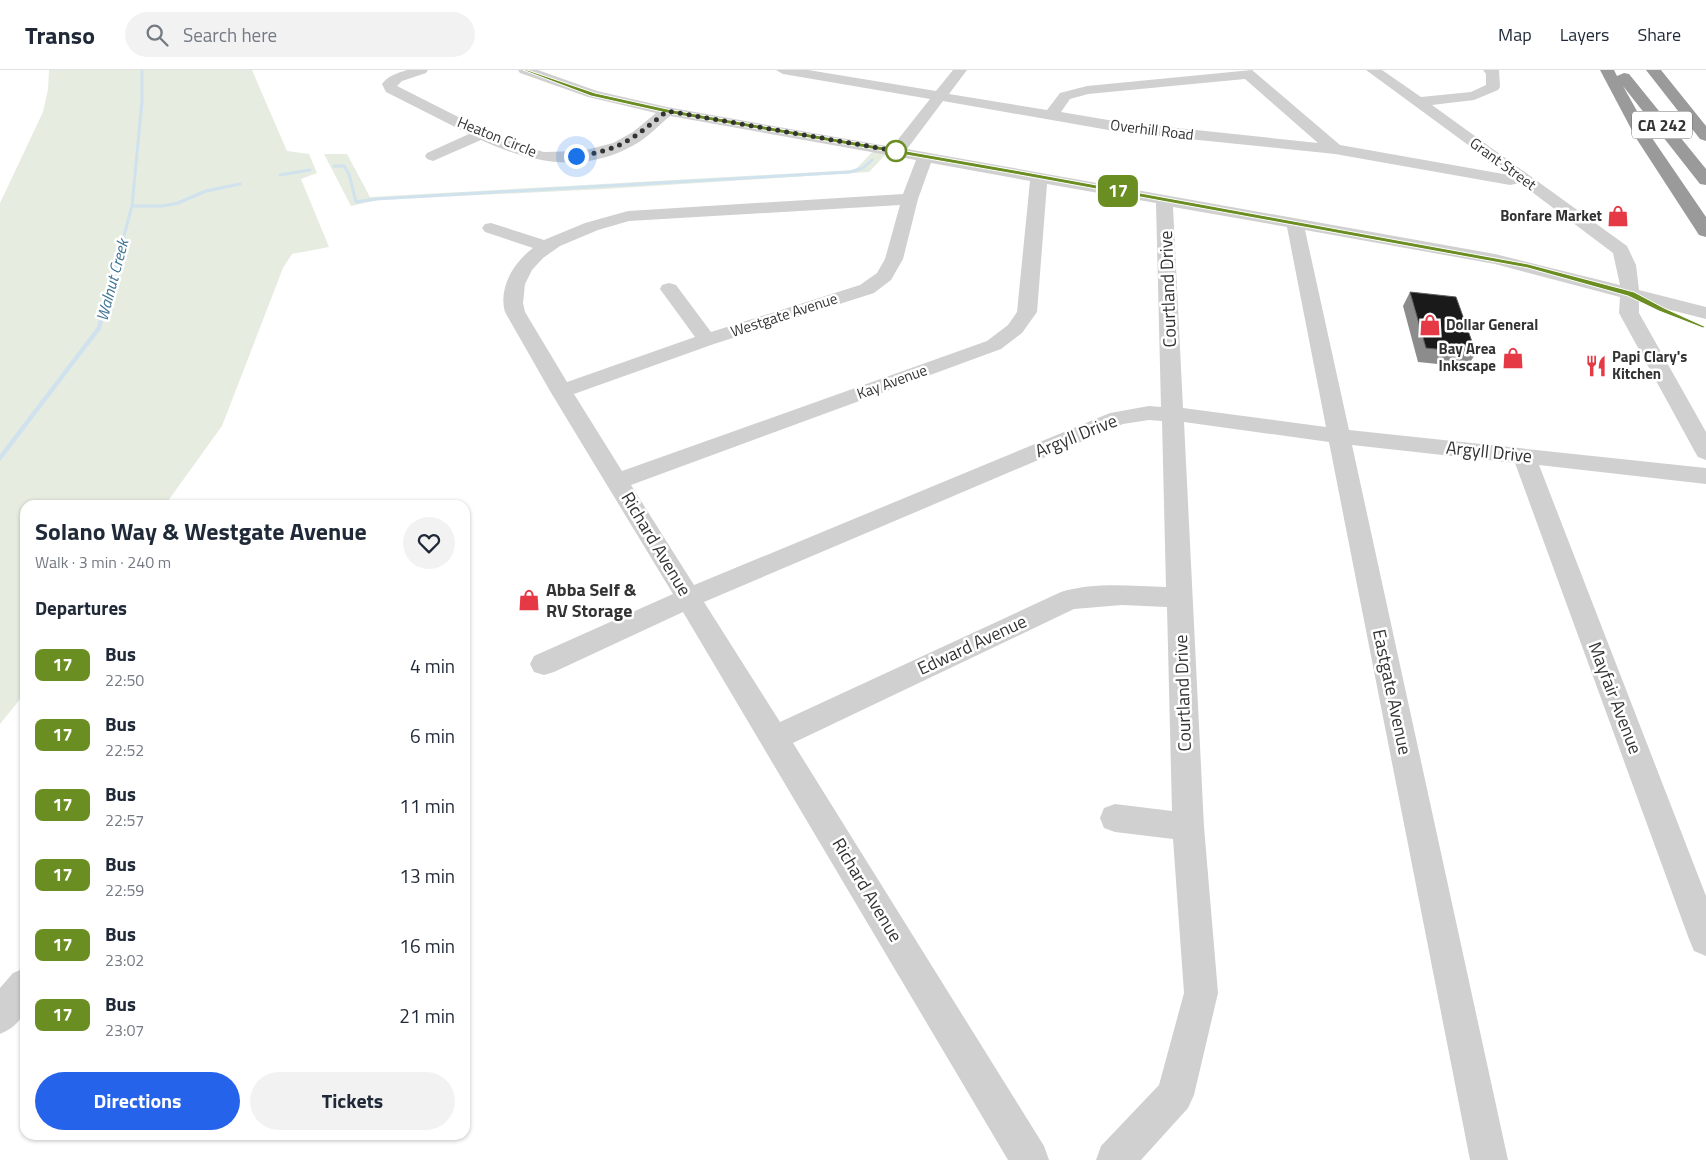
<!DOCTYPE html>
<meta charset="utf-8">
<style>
body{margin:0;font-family:"Titillium Web",sans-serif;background:#f2f2f3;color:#1f2937;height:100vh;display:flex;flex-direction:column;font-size:19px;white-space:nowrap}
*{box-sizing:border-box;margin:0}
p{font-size:16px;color:#747a83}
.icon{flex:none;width:28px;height:28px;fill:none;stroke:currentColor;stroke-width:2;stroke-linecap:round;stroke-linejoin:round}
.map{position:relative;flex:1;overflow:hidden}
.sheet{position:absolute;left:20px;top:430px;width:450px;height:640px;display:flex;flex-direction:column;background:#fff;border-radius:15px;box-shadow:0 1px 4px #0004}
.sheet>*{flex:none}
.badge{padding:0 10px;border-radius:8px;font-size:18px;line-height:32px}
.you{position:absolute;width:25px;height:25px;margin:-12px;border:4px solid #fff;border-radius:50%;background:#1a73e8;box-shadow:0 0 0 8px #1a73e833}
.map>.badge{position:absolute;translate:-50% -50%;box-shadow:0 0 0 2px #fff}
h2{padding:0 15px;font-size:19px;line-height:45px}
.round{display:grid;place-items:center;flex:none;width:52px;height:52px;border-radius:26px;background:#f2f2f3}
.head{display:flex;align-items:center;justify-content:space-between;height:85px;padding:0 15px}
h1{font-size:24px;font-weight:700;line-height:38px}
.action{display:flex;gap:10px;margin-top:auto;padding:10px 15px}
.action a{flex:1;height:58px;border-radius:30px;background:#2563eb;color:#fff;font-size:20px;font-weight:700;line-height:58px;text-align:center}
.action a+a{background:#f2f2f3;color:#1f2937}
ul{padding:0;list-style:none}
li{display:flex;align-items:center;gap:15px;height:70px;padding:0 15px}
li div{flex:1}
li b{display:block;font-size:19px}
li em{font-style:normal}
li .badge{min-width:55px;font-weight:700;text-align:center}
header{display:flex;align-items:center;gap:30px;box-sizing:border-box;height:70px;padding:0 25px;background:#fff;border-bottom:1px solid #e0e1e3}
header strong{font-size:24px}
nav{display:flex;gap:28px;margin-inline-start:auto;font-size:18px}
.search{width:350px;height:45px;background:#f2f2f3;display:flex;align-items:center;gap:12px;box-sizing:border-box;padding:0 18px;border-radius:28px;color:#747a83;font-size:19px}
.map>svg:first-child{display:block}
.green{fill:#e6ecdf}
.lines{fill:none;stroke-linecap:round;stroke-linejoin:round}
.stream-far1{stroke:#cfe2ee;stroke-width:3}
.stream{stroke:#cfe2ee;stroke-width:4.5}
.minor{fill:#d0d0d0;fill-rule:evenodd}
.highway{fill:#9a9a9a;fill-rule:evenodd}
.wall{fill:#8c8c8c}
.building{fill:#1a1a1a;stroke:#5f5f5f}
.line{fill:#6b8e23;stroke:#fff}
.walk{stroke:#333;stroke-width:5;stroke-dasharray:0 9}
.stop-dot{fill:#fff;stroke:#6b8e23;stroke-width:2.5}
.labels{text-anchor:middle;stroke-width:5;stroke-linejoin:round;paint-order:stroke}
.far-street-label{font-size:15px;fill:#333;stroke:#fff}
.far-poi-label{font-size:15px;font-weight:bold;fill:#333;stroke:#fff;text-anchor:end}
.shield{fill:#fff;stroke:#707070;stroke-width:1}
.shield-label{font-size:16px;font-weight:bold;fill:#333}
.far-water-label{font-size:16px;font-style:italic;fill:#3f7597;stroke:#fff}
.street-label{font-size:18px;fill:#333;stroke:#fff}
.poi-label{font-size:18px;font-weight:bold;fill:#333;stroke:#fff;text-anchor:start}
</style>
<header>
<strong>Transo</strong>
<div class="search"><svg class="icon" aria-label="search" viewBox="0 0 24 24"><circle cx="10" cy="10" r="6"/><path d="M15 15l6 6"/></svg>Search here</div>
<nav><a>Map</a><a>Layers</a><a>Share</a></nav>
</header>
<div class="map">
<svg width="1706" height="1090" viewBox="0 0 1706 1090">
<rect width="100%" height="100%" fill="#fff"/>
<path class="green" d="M49,0H252L287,81L309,84L317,103L301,109L329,177L292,184L283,198L222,356L165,435H25V623L0,654V133L43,42L48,19Z
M876,78L890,80L869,102L605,119L378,130L351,136L324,84H347L370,127L855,100Z"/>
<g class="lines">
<path class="stream-far1" d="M334,96H344L349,104L356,132L376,129L850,102L863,98L872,90
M280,105L310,100
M132,136H163L178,133L206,121L240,114
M120,180L132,136L142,31V0"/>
<path class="stream" d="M0,388L99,258L120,179"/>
<path class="minor" d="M407,0H428L426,3L402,11L397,16L488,62L522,76L544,82L582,81L613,73L633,62L656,43L588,27L520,3L518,0H538L597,21L667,37L892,77L930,29L783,4L776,0H808L936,21L953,0H967L949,24L1047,40L1060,23L1087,16L1252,0L1340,75L1509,105L1366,0H1382L1421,27L1471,22L1486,15V4L1483,0H1499L1500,17L1498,20L1474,30L1432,35L1627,176L1636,195L1639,220L1706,237V249L1639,232V243L1706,362V390L1698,387L1695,382L1619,243L1620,227L1495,194L1305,160L1349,360L1706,398V414L1539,395L1706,826V886L1694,881L1689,869L1515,393L1352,375L1508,1090H1470L1329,372L1184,352L1204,757L1218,923L1194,1025L1188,1038L1141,1090H1096L1101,1076L1159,1015L1184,923L1173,769L1115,762L1104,758L1100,748L1104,738L1115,734L1172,741L1167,537L1122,535L1074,539L793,673L1044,1076L1049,1090H1008L683,542L554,602L544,605L534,602L530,594L534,586L673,524L550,321L505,242C498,218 514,192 533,178L485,162L482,158L485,154L491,153L544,170L585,153L628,141L903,124L916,90L670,46C658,56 647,68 634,75C583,104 531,93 481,70L433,91L427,89L425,86L427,83L469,64L386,22L382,14C388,6 397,3 407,0ZM1245,9L1318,73L1120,52L1061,42L1070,29L1088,24ZM943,31L1120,62L1335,84L1510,115L1520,113L1613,183L1620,215L1495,184L907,79ZM931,93L1030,111L1017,242L1008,255L987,271L622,401L574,324L714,274L874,223L891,210L903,189L918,129ZM1047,114L1156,133L1161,337L1149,336L1110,343L694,515L631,415L1001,279L1022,263L1037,242ZM900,135L885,189L877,203L860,215L711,262L676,215L669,213L662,215L660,219L695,267L567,312L525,242L523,233L525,214L532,200L543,188L560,176L598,160L629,151ZM1173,137L1287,157L1326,357L1183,338ZM1149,350L1162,351L1166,517C1132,516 1094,512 1061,522L780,652L704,532L1123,354Z
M25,898C25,928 33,950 0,964V918L13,903Z"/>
<path class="highway" d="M1600,0H1614L1617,6L1624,3L1629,4L1706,99V115L1700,114L1623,16L1652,68L1706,147V167L1699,165L1636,68Z
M1646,0H1661L1706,56V71L1700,69Z"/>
</g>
<path class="wall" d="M1410,222L1476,283L1467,297L1418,292L1403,236Z"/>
<path class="building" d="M1410,222L1456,227L1476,283L1426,278Z"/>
<path class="line" d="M523,0H527L595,23L667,39L1020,101L1528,194L1634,222L1664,238L1706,257L1703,258L1659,241L1628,226L1528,198L1020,105L667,43L591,26Z"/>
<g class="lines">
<path class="walk" d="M576,86C620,81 634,68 667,41L896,81"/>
</g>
<defs>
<g id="shop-bare" transform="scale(1.725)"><path d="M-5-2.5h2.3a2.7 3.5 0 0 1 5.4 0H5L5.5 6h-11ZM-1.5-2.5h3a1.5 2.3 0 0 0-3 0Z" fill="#e63946" stroke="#fff" stroke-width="2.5" paint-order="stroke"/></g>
<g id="restaurant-bare" transform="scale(1.725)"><path d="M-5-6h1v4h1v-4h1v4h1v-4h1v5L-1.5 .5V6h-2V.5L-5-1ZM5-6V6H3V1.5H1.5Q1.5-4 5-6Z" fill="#e63946" stroke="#fff" stroke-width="2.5" paint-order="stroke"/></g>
</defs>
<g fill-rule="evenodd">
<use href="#shop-bare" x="1618" y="146"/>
<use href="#shop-bare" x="1430" y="255"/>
<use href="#shop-bare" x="1513" y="288"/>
<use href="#restaurant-bare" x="1596" y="296"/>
<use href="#shop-bare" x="529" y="530"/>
</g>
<circle class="stop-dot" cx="896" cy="81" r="10"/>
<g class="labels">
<g class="far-street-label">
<text transform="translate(1152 60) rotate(7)" y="5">Overhill Road</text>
<text transform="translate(497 67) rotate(22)" y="5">Heaton Circle</text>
<text transform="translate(1503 94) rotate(36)" y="5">Grant Street</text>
<text transform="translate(784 245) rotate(-18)" y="5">Westgate Avenue</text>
<text transform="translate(892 312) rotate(-20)" y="5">Kay Avenue</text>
</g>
<g class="far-poi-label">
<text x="1602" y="151">Bonfare Market</text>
<text x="1446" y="260" text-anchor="start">Dollar General</text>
<text x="1496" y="284">Bay Area<tspan x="1496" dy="17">Inkscape</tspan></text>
<text x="1612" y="292" text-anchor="start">Papi Clary's<tspan x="1612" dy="17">Kitchen</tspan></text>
</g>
<rect class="shield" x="1632" y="41.5" width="60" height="27" rx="4"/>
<g class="shield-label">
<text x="1662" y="61">CA 242</text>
</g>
<g class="far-water-label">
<text transform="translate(112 210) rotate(-75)" y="6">Walnut Creek</text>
</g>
<g class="street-label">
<text transform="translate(1168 219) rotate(-92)" y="6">Courtland Drive</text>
<text transform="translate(1076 366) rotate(-22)" y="6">Argyll Drive</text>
<text transform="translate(1489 382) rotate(6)" y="6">Argyll Drive</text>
<text transform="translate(656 474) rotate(59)" y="6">Richard Avenue</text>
<text transform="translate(972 575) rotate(-25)" y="6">Edward Avenue</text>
<text transform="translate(1392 622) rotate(78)" y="6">Eastgate Avenue</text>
<text transform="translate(1183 623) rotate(-92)" y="6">Courtland Drive</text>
<text transform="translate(1615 628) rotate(69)" y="6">Mayfair Avenue</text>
<text transform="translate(867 820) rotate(59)" y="6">Richard Avenue</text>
</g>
<g class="poi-label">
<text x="546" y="526">Abba Self &amp;<tspan x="546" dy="21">RV Storage</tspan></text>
</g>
</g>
</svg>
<div class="you" style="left:576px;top:86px"></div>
<b class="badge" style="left:1118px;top:121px;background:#6b8e23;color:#fff">17</b>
<section class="sheet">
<div class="head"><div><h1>Solano Way &amp; Westgate Avenue</h1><p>Walk · 3 min · 240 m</p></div><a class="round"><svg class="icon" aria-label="heart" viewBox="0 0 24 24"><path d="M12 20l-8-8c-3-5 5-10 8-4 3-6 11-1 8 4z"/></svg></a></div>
<h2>Departures</h2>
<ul>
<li><span class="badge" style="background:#6b8e23;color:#fff">17</span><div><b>Bus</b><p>22:50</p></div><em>4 min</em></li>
<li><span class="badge" style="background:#6b8e23;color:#fff">17</span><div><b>Bus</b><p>22:52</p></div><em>6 min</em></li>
<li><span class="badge" style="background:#6b8e23;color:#fff">17</span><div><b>Bus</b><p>22:57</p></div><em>11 min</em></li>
<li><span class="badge" style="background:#6b8e23;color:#fff">17</span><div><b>Bus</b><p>22:59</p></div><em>13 min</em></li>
<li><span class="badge" style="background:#6b8e23;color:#fff">17</span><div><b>Bus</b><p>23:02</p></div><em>16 min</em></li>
<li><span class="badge" style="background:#6b8e23;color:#fff">17</span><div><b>Bus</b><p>23:07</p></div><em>21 min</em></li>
</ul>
<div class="action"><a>Directions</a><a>Tickets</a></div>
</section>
</div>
